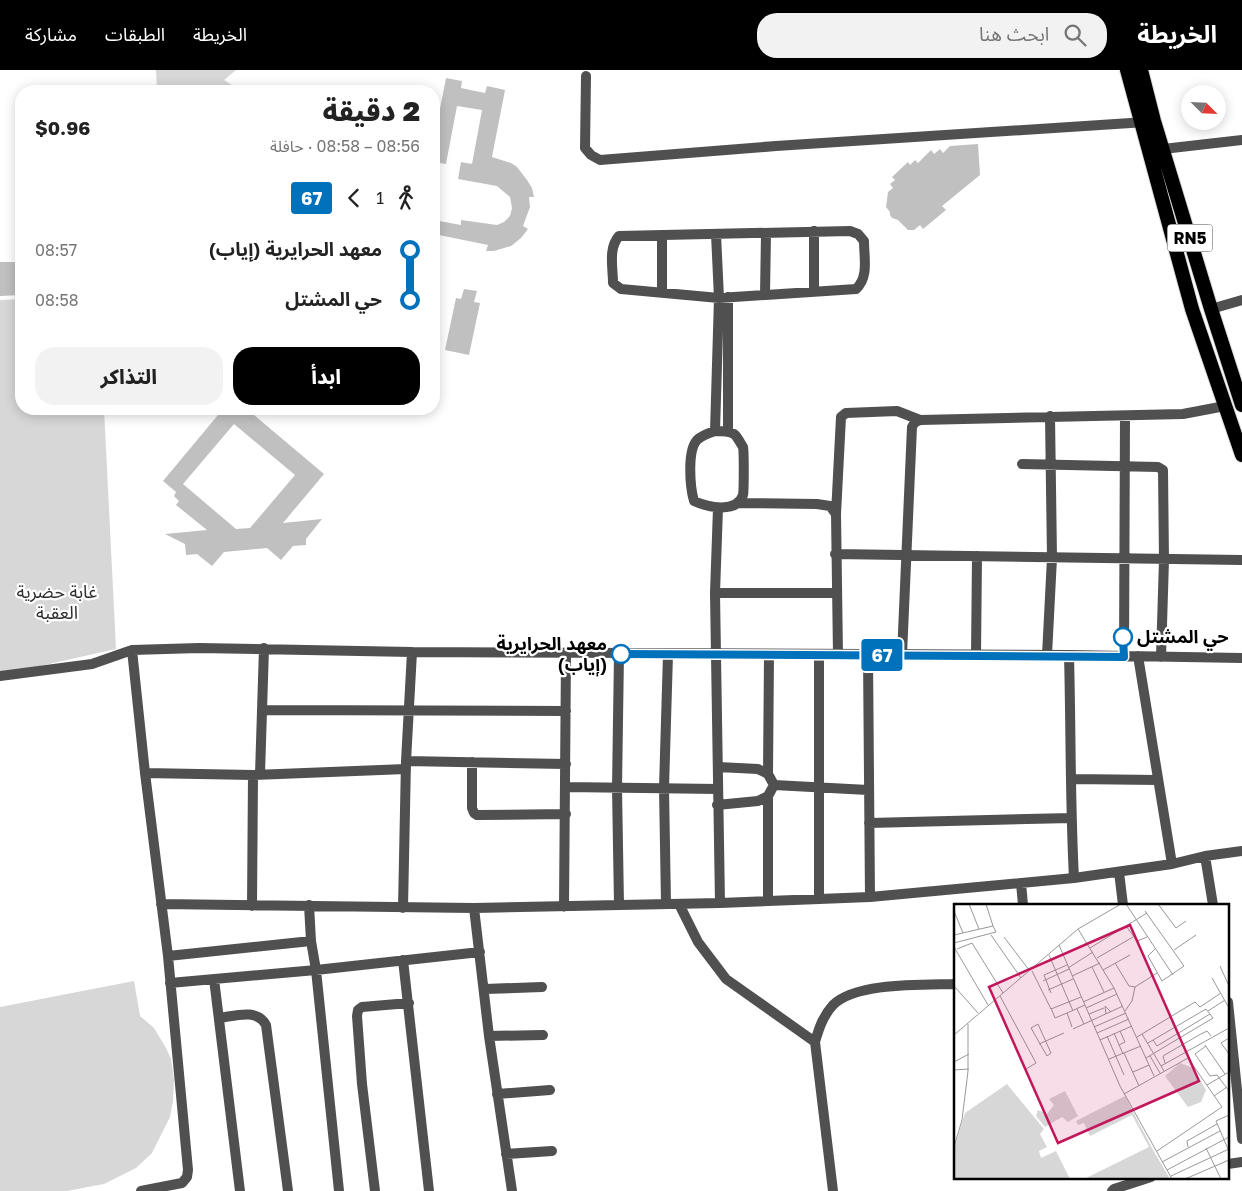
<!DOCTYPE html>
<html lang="ar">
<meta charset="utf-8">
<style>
body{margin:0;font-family:"Golos Text","Noto Sans Arabic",sans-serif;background:#f2f2f2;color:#222;direction:rtl;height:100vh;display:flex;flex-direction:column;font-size:19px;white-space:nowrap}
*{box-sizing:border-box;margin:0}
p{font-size:16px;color:#767676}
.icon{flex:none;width:28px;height:28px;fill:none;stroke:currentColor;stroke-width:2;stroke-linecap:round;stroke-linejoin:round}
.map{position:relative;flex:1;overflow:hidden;direction:ltr}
.sheet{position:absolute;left:15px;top:15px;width:425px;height:330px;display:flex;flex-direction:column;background:#fff;border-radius:20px;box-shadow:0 2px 12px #0003;direction:rtl}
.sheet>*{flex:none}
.badge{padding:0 10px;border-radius:4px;font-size:18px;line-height:32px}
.needle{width:32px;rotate:114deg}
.fabs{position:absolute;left:1181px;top:15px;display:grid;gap:10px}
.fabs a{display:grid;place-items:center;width:45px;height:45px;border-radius:50%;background:#fff;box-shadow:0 2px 12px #0003;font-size:25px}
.map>.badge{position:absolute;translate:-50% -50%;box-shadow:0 0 0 2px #fff}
.legs{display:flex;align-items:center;gap:8px;height:55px;padding:0 20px;font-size:16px}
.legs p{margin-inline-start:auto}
.headline{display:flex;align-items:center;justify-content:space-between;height:85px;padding:0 20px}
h1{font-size:28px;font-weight:800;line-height:38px}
.cta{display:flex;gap:10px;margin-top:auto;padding:10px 20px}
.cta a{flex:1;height:58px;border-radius:20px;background:#000;color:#fff;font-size:20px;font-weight:800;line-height:58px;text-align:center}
.cta a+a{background:#f2f2f2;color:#222}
ul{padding:0 20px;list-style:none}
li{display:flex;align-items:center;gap:18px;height:50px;font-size:19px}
li i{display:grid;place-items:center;width:8px;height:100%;margin:0 6px;background:currentColor}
li i::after{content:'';width:12px;height:12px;margin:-6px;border:4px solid;border-radius:50%;background:#fff}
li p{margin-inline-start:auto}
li:first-child i{background:linear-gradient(#0000 50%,currentColor 0)}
li:last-child i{background:linear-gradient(currentColor 50%,#0000 0)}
header{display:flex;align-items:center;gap:30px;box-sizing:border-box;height:70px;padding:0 25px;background:#000;color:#fff}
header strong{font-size:24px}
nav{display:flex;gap:28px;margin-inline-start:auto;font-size:18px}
.search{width:350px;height:45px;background:#f2f2f2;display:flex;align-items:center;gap:12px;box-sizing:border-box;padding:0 18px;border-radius:20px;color:#767676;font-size:19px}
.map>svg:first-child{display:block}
.green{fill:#d7d7d7}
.building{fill:#c0c0c0;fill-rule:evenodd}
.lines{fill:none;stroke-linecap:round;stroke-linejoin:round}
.trunk-casing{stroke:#dbdbdb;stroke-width:16}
.minor{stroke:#505050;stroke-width:10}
.trunk{stroke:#000;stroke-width:14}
.line-1-casing{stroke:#fff;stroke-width:11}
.line-1{stroke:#0072bc;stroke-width:8}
.stop-1-dot{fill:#fff;stroke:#0072bc;stroke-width:2.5}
.labels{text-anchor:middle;stroke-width:4.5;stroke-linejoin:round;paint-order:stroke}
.shield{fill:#fff;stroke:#4c4c4c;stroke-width:1}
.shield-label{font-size:16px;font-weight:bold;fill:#000}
.park-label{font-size:18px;fill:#2e2e2e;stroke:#fff}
.stop-label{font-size:18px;font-weight:bold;fill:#000;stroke:#fff;text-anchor:start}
.inset-road{fill:none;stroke:#999;stroke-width:1}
.view{fill:#c2185b;fill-opacity:0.15;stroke:#c2185b;stroke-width:2.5}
.inset-edge{fill:none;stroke:#000;stroke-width:2.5}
</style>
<header>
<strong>الخريطة</strong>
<div class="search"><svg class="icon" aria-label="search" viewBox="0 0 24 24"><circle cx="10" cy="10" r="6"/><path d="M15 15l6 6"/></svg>ابحث هنا</div>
<nav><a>الخريطة</a><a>الطبقات</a><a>مشاركة</a></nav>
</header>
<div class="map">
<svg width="1242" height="1121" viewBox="0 0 1242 1121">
<rect width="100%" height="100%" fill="#fff"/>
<path class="green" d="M156,0H236L224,10L241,21H157Z
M21,229V339H104L116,579L22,600L0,602V230Z
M134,911L140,946L154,958L166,978L171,989L174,1009L173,1031L170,1047L152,1083L136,1098L104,1114L67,1121H0V937Z"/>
<path class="building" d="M446,8L462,11L461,18L485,23L487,16L505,20L492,87L511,93L517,97L527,110L532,118L534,127H529L530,137L523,156L528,159L521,168L511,176L494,181H486L488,175L434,164V150L461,155V150L497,155L504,152L510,146L512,138L510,127L497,116L458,109L461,92L472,94L482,40L457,36L446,94L434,92V70Z
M978,74L980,105L942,136L946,140L923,159L920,155L914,160H908L898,150L892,148L890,145V142L886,137L888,122L893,118L890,114L895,110L892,107L908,92L910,95L915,90L918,93L931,80L934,84L940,79L943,83L950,76Z
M0,192H21V225L0,226Z
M464,219L477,221L474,232L480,233L469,285L445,280L456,228L461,229Z
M223,339H247L324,404L283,453L322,449L306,469V475L293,476L281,490L267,478L224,482L212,496L197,484L186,485L185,474L165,464L207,460L176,435L179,431L174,426L176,422L163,411ZM234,354L295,405L250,458L236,459L183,414Z"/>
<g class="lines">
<g class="trunk-casing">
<path id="trunk" d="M1127,0L1192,239L1242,385
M1141,0L1154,51L1211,239L1242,335"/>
</g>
<path class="minor" d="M586,6L585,78L591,85L600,90L776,76L1146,52
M1163,79L1242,70
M850,161L858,164L864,171C864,188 869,207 856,219L719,228L621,219L613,213C613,198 608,178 619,166Z
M662,165V222
M814,222V161
M765,225L766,163
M728,227V362
M1211,239L1242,230
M715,361C721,361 729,361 734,364C737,366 741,374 743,377C744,381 744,420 743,425C737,444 707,437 694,431C690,417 687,381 697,370C701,366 709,363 715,361Z
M715,361L719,228L716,164
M1022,394L1158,397L1163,400L1164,490L1161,587
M737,433L817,434L830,436L836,444L838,585
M718,438L715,523L720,833
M836,444L841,347L846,343L897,341L920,350
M835,484L1242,490
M715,523H837
M132,580L145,703L168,886L188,1100L187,1107L182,1113L141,1121
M902,585L912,357L915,352L920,350L1183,344L1225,336
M976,585L977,486
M1047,585L1052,488L1050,346
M1069,585C1071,659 1070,734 1074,808
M868,586L870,827
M1138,586L1172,794
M1124,587L1125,346
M0,606L92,594L132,580L199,578L412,582L1069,585L1242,588
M262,640L566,641
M406,691L566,694
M472,692V738L474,743L477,745L566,744
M145,703L253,705L406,699
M260,704L264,578
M768,704L769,585
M1072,709L1158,710
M774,715L868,720
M566,717L718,719
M717,735L758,731L768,726L774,715L768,704L758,699L718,697
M869,753L1071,748
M1205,786L1213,835
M1119,802L1123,835
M1021,813L1023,835
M819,829V585
M768,831V726
M161,834L474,838L720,833L870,827L1074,808L1172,794L1205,786L1242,781
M666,834L664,718L668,584
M679,834L698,872L726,909L815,972
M309,835L311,871L316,900L339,1121
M619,835L617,718L619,584
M252,836L253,705
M564,837L566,584
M403,838L406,691L412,582
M474,838L489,966L512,1121
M168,886L311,871
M403,890L429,1121
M214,909L240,1121
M170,913L316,900L480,882
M485,919L542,917
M1228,932L1242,1069
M219,948C235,946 257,938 266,955L288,1121
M489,966L543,965
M497,1024L550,1020
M506,1084L552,1081
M1228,1094L1242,1092
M375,1121L362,1014L357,946L358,940L362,937L409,933
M833,1121L815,972C819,958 823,946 833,935C856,912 924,915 956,914
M1112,1121L1114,1119L1151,1107"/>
<use href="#trunk" class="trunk"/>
</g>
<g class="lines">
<g class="line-1-casing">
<path id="line-1" d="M621,584L1124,587L1123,567"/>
</g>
<use href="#line-1" class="line-1"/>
</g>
<g class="stop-1-dot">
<circle cx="1123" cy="567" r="9"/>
<circle cx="621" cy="584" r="9"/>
</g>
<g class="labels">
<rect class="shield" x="1167.5" y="154.5" width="45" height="27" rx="4"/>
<g class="shield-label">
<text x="1190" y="174">RN5</text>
</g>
<g class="park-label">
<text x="57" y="528">غابة حضرية<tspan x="57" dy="21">العقبة</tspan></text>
</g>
<g class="stop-label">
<text x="1137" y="573">حي المشتل</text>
<text x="607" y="580" text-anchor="end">معهد الحرايرية<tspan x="607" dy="21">(إياب)</tspan></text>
</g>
</g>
<g transform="translate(954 834)">
<rect width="275" height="275" fill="#fff"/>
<path d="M226,159L239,164L252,186L247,198L234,203L211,172ZM53,180L90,225L86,230L93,243L85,247L87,254L102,247L116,275H0V245L11,209ZM111,187L124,212L114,218L108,213L91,223L82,212L84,206L93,210L100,201L95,195ZM171,192L199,246L216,275H130L195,243L178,211L136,232L130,219L124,221L122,217Z" fill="#d7d7d7"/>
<path class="inset-road" d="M15,0L25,25M32,0L39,22M172,0L219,71M204,0L222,24L232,17M0,7L9,29M191,7L230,62L208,77L194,52L201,45M172,22L183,37L193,33M124,25L160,84L200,172M0,31L39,22L42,28L0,39M37,31L67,74M50,33L75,66M105,41L166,182L218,275M0,43L34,101M136,44L193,9M3,45L18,39L49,89M220,46L242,31M95,51L119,107M143,54L179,33M161,59L175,82L181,83L203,69M266,62L275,82M138,63L150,88M114,64L139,48M149,66L176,51M78,67L97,105L127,93M118,72L146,59M258,74L275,104M89,77L115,65M0,82L24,109M94,86L119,75M97,89L90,71L113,61M46,92L82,159L72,165M129,98L160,84M97,104L101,114L113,109M132,104L163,90M123,105L130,120M171,107L178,97L181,83M254,107L271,96M135,110L150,104M152,110L151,102L157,108M84,120L97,149L93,152L77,124ZM118,123L113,109L131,101M140,123L172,109M119,125L169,102M143,129L175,115M160,129L169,150M188,130L210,167M0,131L124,25L167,0M153,132L170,171M183,133L241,98L246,103L267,89M275,134L267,139L275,150M146,136L178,122M199,136L203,142L256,110M85,140L110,129M165,141L171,138L166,127M251,141L271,170M252,142L241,150L256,172L263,171L275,187M170,149L185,182M196,152L206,169M192,154L259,114L252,105L194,139M155,155L187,142M0,158L15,150M211,159L209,152L245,131L253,127L257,132M207,162L275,124M0,166L15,165M179,168L195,161M253,181L275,168M170,190L234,154L268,203L203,247M260,192L273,183M0,243L8,216L14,167V120M234,243L233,237L263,220M252,244L267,275M274,245L262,217L275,211M208,258L266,227M213,266L275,233M217,272L275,245M231,275L275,256"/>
<path class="view" d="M176,21L245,177L104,239L35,83Z"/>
<rect width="275" height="275" class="inset-edge"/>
</g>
</svg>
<div class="fabs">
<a><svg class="needle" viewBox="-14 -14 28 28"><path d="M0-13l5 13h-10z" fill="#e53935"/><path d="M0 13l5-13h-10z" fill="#767676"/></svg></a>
</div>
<b class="badge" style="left:882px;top:585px;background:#0072bc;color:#fff">67</b>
<section class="sheet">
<div class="headline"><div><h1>2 دقيقة</h1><p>08:56 – 08:58 · حافلة</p></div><b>$0.96</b></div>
<div class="legs"><svg class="icon" aria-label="walk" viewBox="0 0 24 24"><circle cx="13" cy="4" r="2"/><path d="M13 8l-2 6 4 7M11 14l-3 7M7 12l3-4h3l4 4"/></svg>1<svg class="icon" aria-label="back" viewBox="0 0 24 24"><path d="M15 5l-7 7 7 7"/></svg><b class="badge" style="background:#0072bc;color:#fff">67</b></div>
<ul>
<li><i style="color:#0072bc"></i><b>معهد الحرايرية (إياب)</b><p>08:57</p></li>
<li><i style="color:#0072bc"></i><b>حي المشتل</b><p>08:58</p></li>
</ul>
<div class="cta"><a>ابدأ</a><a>التذاكر</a></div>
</section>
</div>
